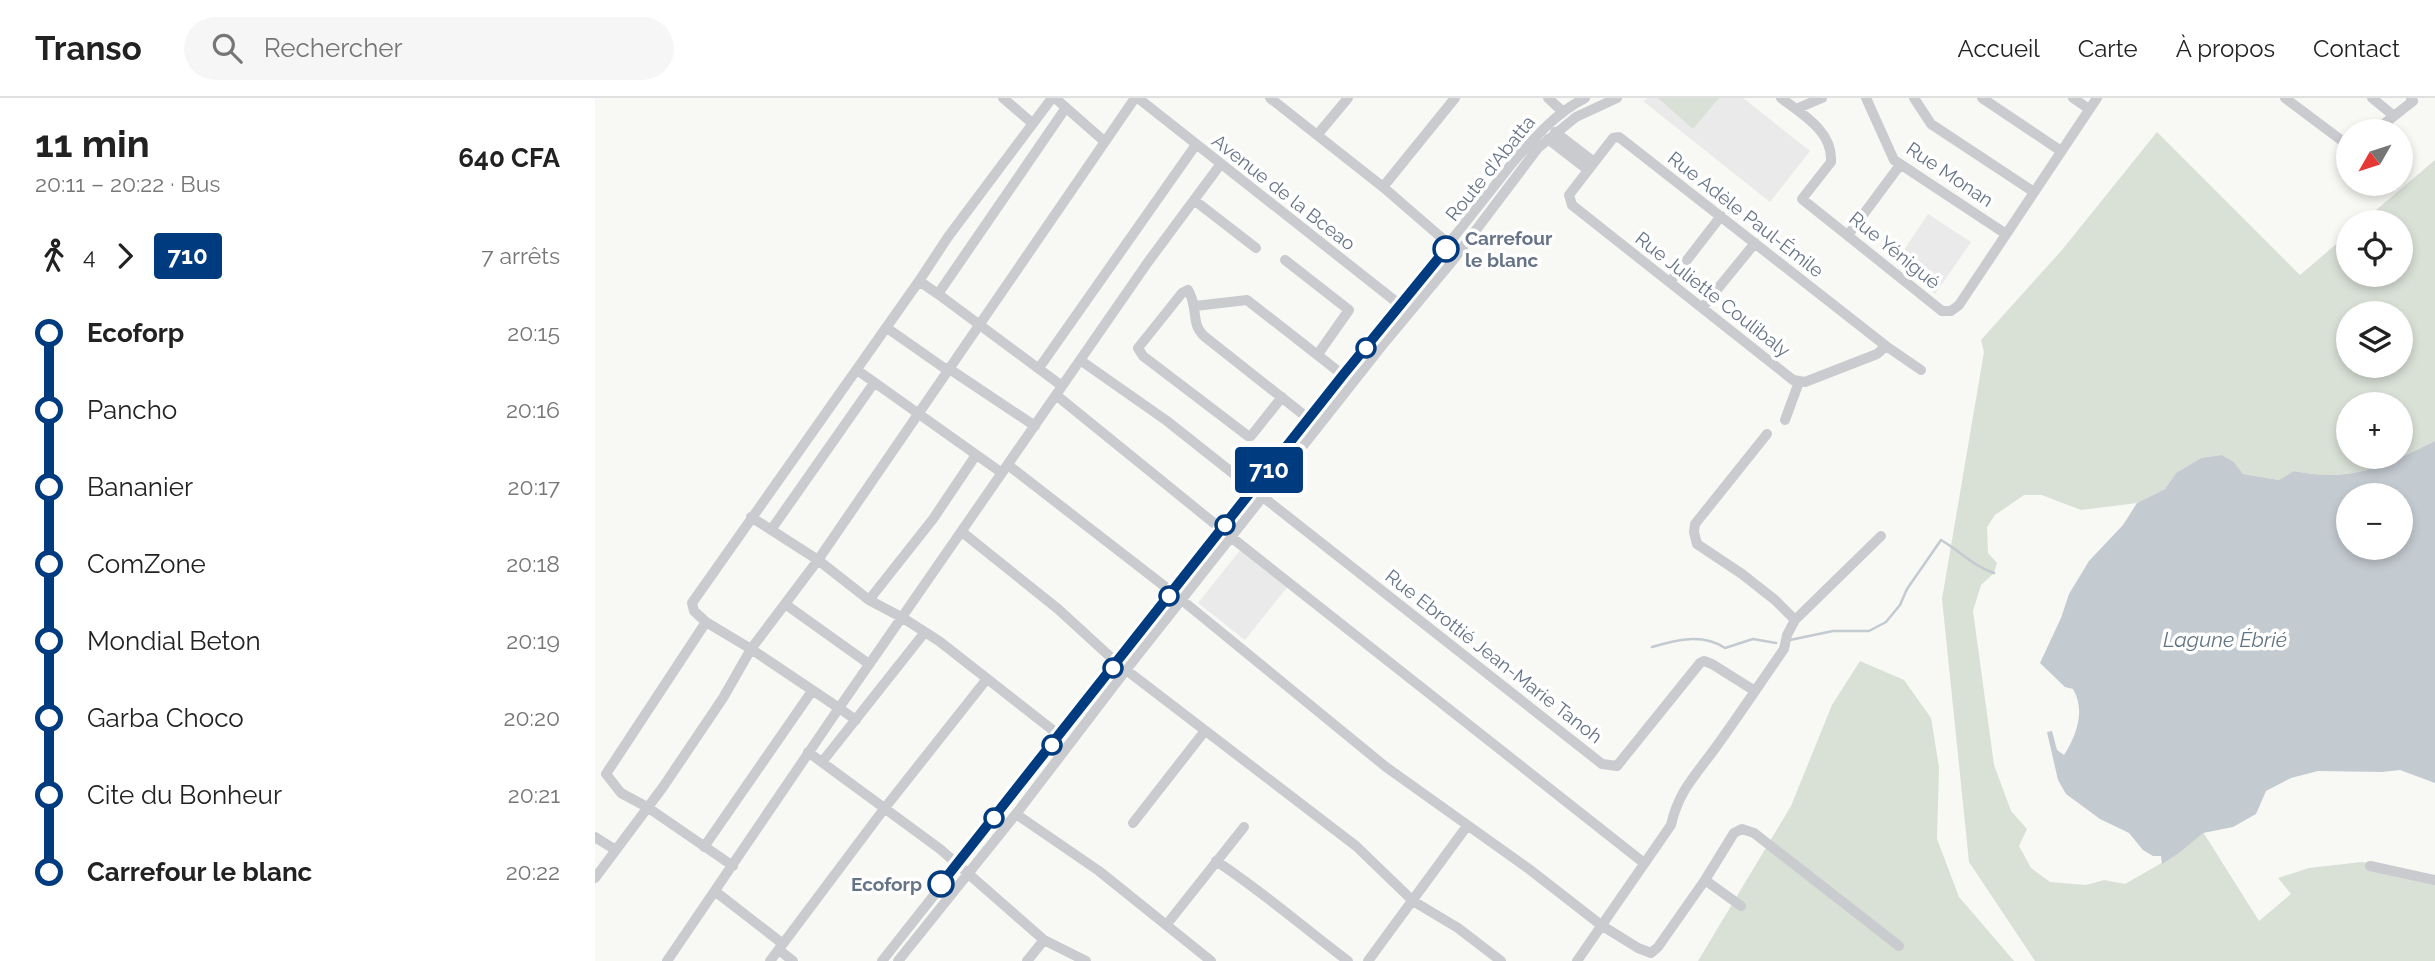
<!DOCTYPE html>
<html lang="fr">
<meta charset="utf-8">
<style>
body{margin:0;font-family:Raleway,sans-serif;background:#f6f6f6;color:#222;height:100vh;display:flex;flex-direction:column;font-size:26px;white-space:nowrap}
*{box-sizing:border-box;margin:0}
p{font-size:23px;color:#767676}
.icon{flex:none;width:38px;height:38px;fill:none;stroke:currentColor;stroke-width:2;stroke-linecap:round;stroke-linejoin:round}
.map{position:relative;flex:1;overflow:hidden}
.side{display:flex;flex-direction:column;background:#fff;width:595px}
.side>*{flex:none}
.badge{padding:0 14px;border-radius:5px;font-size:24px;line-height:46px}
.needle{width:46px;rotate:231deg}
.controls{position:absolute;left:1741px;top:21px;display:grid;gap:14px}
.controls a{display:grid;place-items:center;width:77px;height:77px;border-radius:50%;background:#fff;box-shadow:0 4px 10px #0003;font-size:35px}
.map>.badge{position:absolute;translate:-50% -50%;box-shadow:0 0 0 4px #fff}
.legs{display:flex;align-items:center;gap:10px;height:77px;padding:0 35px;font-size:23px}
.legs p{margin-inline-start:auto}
.headline{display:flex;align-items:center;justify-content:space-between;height:119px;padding:0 35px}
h1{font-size:38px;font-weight:700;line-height:52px}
ul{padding:0 35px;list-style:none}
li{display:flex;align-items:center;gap:24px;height:77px;font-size:26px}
li i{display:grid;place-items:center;width:10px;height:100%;margin:0 9px;background:currentColor}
li i::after{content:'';width:18px;height:18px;margin:-9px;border:5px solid;border-radius:50%;background:#fff}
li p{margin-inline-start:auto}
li:first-child i{background:linear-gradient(#0000 50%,currentColor 0)}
li:last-child i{background:linear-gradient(currentColor 50%,#0000 0)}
header{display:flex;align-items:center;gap:42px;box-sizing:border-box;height:98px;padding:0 35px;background:#fff;border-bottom:2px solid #e0e0e0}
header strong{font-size:33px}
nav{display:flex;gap:38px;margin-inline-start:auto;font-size:24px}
.search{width:490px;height:63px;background:#f6f6f6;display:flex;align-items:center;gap:18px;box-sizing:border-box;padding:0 24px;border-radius:38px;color:#767676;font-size:26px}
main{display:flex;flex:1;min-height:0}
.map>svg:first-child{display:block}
.built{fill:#e9eae9}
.green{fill:#d9e0d6;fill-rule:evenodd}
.water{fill:#c3cad0;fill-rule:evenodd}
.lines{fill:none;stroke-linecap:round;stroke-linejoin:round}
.stream{stroke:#c3cad0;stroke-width:2.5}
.minor{stroke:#c9cbcf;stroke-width:10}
.line-1-casing{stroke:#fff;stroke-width:16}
.line-1{stroke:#003b80;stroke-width:10}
.stop-1-dot{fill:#fff;stroke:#003b80;stroke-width:3.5}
.labels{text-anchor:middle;stroke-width:7;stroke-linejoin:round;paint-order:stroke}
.street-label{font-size:19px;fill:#677487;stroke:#fff}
.stop-label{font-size:19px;font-weight:bold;fill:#677487;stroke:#fff;text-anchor:start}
.water-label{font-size:21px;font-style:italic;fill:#637582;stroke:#fff}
</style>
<header>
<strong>Transo</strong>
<div class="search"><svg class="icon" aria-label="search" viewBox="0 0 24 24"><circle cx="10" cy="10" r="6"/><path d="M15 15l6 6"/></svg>Rechercher</div>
<nav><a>Accueil</a><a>Carte</a><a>À propos</a><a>Contact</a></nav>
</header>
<main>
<section class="side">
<div class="headline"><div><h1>11 min</h1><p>20:11 – 20:22 · Bus</p></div><b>640 CFA</b></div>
<div class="legs"><svg class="icon" aria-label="walk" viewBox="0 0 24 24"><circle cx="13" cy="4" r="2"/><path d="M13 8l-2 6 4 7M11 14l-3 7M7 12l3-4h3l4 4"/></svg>4<svg class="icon" aria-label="forward" viewBox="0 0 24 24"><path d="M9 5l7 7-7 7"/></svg><b class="badge" style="background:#003b80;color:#fff">710</b><p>7 arrêts</p></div>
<ul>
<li><i style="color:#003b80"></i><b>Ecoforp</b><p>20:15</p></li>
<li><i style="color:#003b80"></i><span>Pancho</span><p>20:16</p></li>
<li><i style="color:#003b80"></i><span>Bananier</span><p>20:17</p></li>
<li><i style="color:#003b80"></i><span>ComZone</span><p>20:18</p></li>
<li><i style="color:#003b80"></i><span>Mondial Beton</span><p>20:19</p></li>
<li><i style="color:#003b80"></i><span>Garba Choco</span><p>20:20</p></li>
<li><i style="color:#003b80"></i><span>Cite du Bonheur</span><p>20:21</p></li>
<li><i style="color:#003b80"></i><b>Carrefour le blanc</b><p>20:22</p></li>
</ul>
</section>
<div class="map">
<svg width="1840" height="863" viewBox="0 0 1840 863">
<rect width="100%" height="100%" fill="#f8f8f5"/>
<path class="built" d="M1053,0H1148L1215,53L1175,104L1048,3Z
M1333,116L1376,144L1340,196L1301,164Z
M646,451L693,488L650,542L603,505Z"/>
<path class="green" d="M1063,0H1124L1098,31Z
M1562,34L1705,177L1753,136L1754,177H1806V124H1767L1840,62V343C1789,368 1757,385 1699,373L1684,382L1648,376L1639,364L1627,357L1606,360L1581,375L1570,391L1542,405L1486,412L1447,397H1429L1400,417L1392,429L1393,455L1402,465L1399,475L1386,487L1378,513L1399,667L1416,713L1432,731L1424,748L1436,770L1455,784L1491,787L1509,782L1530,786L1584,755L1608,734L1664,823L1696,796L1683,780L1714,770L1767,764L1840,779V863H1440L1374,764L1347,501L1389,254L1386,242L1467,152ZM1754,215H1806V268H1754ZM1754,306H1806V359H1754Z
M1265,563L1309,582L1336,620L1344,669L1342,741L1364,799L1419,863H1103L1196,708L1237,607Z"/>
<path class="water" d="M1840,343V685L1805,672L1787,674L1723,673L1696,680L1671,693L1661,716L1638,729L1608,735L1584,755L1567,766L1566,758H1558L1548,752L1534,735L1505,721L1471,696L1463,682L1452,634L1457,633L1462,652L1469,657C1481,638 1491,613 1478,591L1470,589L1445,565L1466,520L1474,496L1494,463L1528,427L1542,405L1570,391L1581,375L1606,360L1627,357L1639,364L1648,376L1684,382L1699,373C1757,385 1789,368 1840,343ZM1754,397H1806V450H1754Z"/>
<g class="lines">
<path class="stream" d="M1195,542L1238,533H1274L1291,524L1305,507L1312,491L1346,442C1365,453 1378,468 1399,475
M1057,549C1081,542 1107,535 1130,550L1158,541L1181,545"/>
<path class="minor" d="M408,0L437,25
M460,0L509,43
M543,0L809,210
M675,0L788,89L855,147
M953,0L967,13
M1186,0C1207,16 1238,33 1236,64L1207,101L1347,213H1356L1364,207L1502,0
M1271,0L1299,62L1411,136
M1319,0L1336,26L1439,94
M1387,0L1466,53
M1478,0L1494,11
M1690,0L1754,48
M1777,0L1799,18
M1201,11L1227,0
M1780,33L1818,3L1816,0
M960,34L999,64
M723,36L753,0
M953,41L993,72
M788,89L860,0
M599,102L661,150
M1253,137L1305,67
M690,162L754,212L723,256
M324,183L353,139L457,0
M1075,184L1126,118
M343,196L324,183L97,505L99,513L111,524L156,551L244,610L553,164L625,67
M600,208L652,202L748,277
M1107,210L1160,145
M292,230L352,272
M1291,248L1282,256L1210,284L1198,282L977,107L974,97L1018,40L1024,39L1291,248L1326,272
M485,262L572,323L659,392
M353,270L440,328
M444,270L600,48
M262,272L407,375
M467,288L343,196L470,11
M461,297L636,439L1049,765
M687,299L656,338H653L548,258L543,250L587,195L593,192C605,211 593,228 614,242L714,321
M1190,322L1204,284
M413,367L577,494L791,669L934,771L1006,827L1043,850L1056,855L1063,849L1110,782L1139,735L1147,731L1159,735L1304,848
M668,399L1007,666L1022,668L1105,565L1109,563L1117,566L1160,593
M156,419L223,462L274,502L308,520L344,543L464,637
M176,432L279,285
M367,434L463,511L522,565L761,748L818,803L863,830L906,863
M274,502L338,421L381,357
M190,506L274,566
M1200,522L1286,438
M111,524L11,676L26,695L52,709L138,768
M213,654L345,751L449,842L491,863
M227,664L330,534
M421,716L504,773L616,863
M538,725L609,634
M0,739L19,751
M109,749L217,593
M621,763C667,793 709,830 753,863
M1775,768L1840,782
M0,780L68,689L128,600L156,551L223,462L540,0
M1110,782L1146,808
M121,794L188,846
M572,826L649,729
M184,852L198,863
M72,863L244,610L261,622
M175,863L289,711L391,582
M287,863L919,63C941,38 961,15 990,0
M303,863L421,716L531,572L790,244L859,161L943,50L981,19L1022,0
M432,863L449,842
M773,863L872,728
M982,863L1076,727C1084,692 1101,677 1121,649C1144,617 1166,584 1189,551L1192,537L1200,522L1180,502L1147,476L1102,446L1099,434L1100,426L1172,336"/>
</g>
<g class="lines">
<g class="line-1-casing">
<path id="line-1" d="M346,786L748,277L851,151"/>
</g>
<use href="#line-1" class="line-1"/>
</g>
<g class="stop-1-dot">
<circle cx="851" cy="151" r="12"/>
<circle cx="771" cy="250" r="9"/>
<circle cx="630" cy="427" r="9"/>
<circle cx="574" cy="498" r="9"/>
<circle cx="518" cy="570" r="9"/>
<circle cx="457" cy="647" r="9"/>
<circle cx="399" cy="720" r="9"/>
<circle cx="346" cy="786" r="12"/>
</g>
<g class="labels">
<g class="street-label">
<text transform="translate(895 70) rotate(-51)" y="7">Route d'Abatta</text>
<text transform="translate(1355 76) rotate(34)" y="7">Rue Monan</text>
<text transform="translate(689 94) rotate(38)" y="7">Avenue de la Bceao</text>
<text transform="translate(1151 116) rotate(38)" y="7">Rue Adèle Paul-Émile</text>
<text transform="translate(1300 152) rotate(39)" y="7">Rue Yénigué</text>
<text transform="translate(1118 196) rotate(38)" y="7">Rue Juliette Coulibaly</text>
<text transform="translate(899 558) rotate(38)" y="7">Rue Ebrottié Jean-Marie Tanoh</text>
</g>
<g class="stop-label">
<text x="870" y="147">Carrefour<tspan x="870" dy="22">le blanc</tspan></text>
<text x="327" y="793" text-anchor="end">Ecoforp</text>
</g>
<g class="water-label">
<text x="1630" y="549">Lagune Ébrié</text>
</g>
</g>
</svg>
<div class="controls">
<a><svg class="needle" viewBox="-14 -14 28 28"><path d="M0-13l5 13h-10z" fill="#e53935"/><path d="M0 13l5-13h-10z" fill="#767676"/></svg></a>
<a><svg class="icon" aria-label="locate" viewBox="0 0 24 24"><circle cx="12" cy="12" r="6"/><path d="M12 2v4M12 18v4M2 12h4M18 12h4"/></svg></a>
<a><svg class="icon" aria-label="layers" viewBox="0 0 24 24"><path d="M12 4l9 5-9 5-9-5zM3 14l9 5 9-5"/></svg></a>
<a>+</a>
<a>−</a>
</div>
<b class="badge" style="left:674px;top:372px;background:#003b80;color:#fff">710</b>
</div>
</main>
